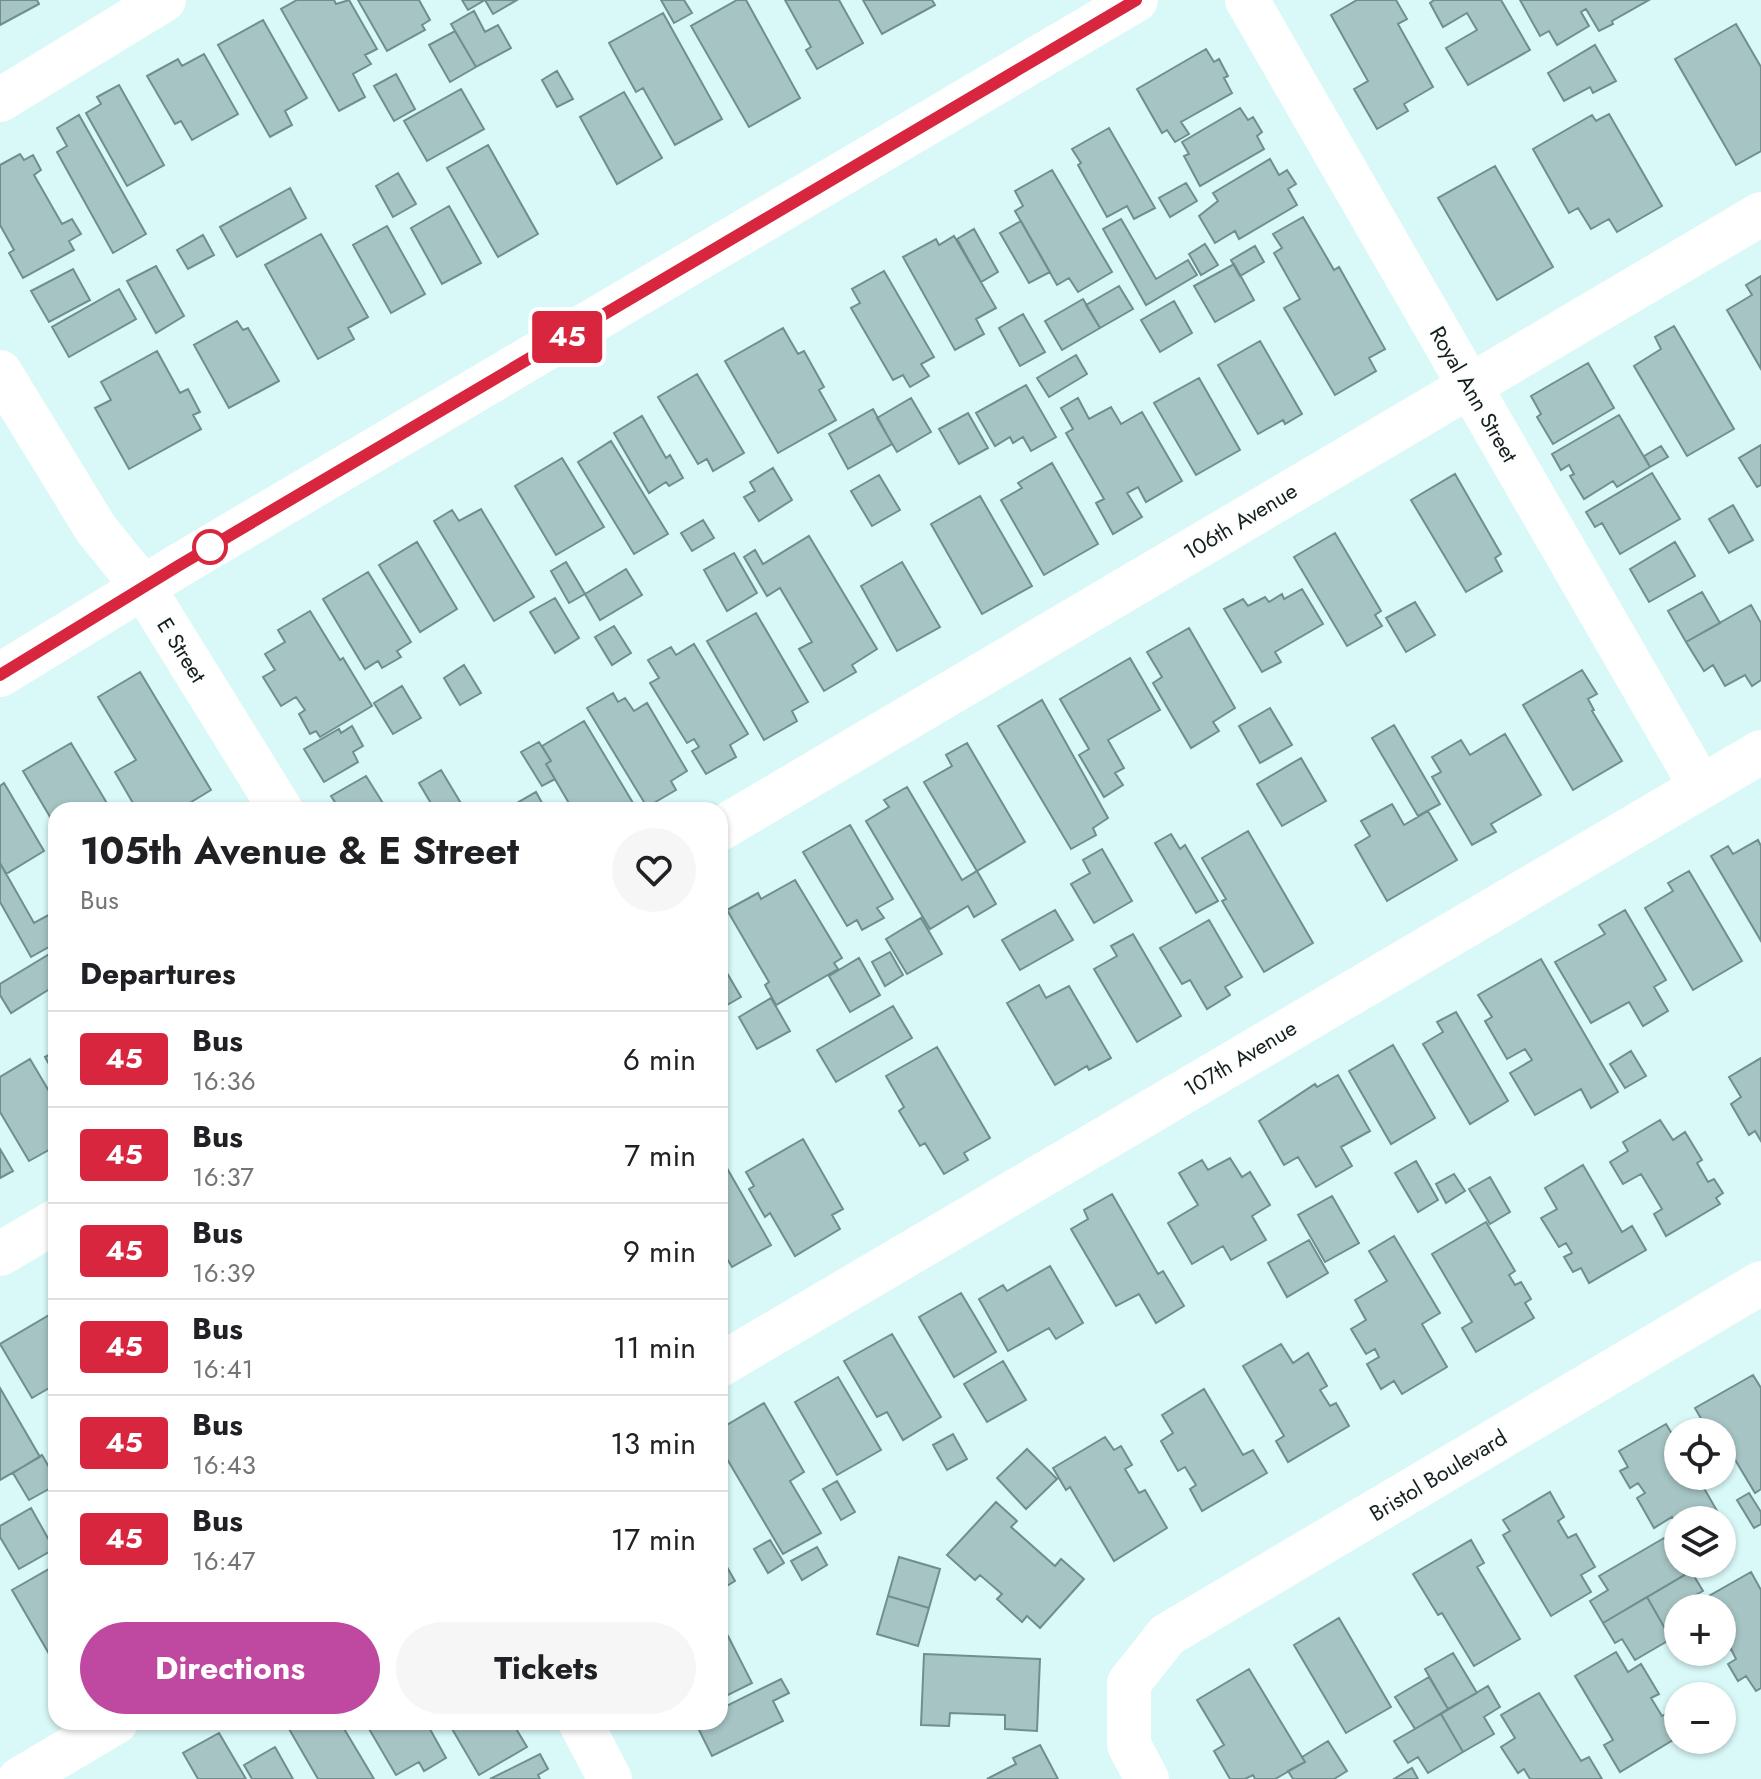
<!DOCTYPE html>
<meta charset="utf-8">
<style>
body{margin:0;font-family:Jost,sans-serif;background:#f6f6f6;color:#202124;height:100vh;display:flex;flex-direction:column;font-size:30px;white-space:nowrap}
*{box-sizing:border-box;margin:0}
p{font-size:26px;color:#757577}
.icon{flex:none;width:44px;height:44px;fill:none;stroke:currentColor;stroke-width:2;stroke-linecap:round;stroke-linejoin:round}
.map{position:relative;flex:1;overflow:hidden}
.side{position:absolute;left:48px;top:802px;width:680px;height:928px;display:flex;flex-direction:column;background:#fff;border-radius:24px;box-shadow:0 2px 6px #0004}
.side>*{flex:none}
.badge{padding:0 16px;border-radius:6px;font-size:28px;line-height:52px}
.controls{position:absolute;left:1664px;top:1418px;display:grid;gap:16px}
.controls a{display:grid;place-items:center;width:72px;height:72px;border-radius:50%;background:#fff;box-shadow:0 2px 6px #0004;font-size:40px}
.map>.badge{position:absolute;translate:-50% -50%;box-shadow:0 0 0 4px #fff}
h2{padding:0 32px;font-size:30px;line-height:72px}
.round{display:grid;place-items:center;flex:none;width:84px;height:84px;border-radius:42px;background:#f6f6f6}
.summary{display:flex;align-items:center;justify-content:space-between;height:136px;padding:0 32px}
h1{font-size:38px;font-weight:700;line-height:60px}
.action{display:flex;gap:16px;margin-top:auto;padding:16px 32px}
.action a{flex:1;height:92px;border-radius:48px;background:#bf49a1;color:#fff;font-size:32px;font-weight:700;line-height:92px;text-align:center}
.action a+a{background:#f6f6f6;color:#202124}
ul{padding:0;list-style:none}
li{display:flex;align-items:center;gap:24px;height:96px;padding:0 32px;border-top:2px solid #e0e0e0}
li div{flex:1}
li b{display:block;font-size:30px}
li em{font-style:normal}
li .badge{min-width:88px;font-weight:700;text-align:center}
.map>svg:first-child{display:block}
.building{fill:#a6c4c4;stroke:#718e8e;stroke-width:2}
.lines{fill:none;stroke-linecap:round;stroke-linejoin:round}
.minor{stroke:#fff;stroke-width:44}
.tertiary{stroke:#fff;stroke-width:44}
.line-casing{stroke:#fff;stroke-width:18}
.line{stroke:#d7263d;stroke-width:12}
.stop-dot{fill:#fff;stroke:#d7263d;stroke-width:4}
.labels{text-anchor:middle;stroke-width:7;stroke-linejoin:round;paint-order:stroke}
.street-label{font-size:22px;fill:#152020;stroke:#fefefe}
</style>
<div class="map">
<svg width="1761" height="1779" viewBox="0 0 1761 1779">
<rect width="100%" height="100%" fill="#d9f8f8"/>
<path class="building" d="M0,0H37L39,4L0,25Z
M297,0H334L336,4L349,0L377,49L365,55L371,64L353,74L365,97L339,111L281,9Z
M358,0H419L430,20L422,25L425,30L387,51Z
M462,0H517L493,14L485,0L468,10Z
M661,0H684L692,13L674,23Z
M737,0H746L800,98L749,127L691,26Z
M785,0H839L863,43L817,69L806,50L811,47Z
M863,0H932L935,5L882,34Z
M1357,0H1396L1407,19L1398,24L1433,87L1404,104L1408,111L1377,129L1354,89L1368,81L1331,15Z
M1434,0H1501L1530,50L1468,85L1446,48L1477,30L1467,13L1443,27L1430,3Z
M1520,0H1649L1612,21L1613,24L1599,31L1586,9L1581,12L1589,26L1557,45L1549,31L1540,36Z
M474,11L485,32L498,25L511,48L476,67L451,24Z
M663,13L722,119L675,145L643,88L636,92L609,43Z
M263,20L307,98L285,111L292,125L270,137L218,45Z
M1736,24L1761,67V151L1736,165L1675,59Z
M455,31L476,67L450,82L429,45Z
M1595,45L1616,81L1593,93L1590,87L1564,101L1548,73Z
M1206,49L1214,62L1219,59L1228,76L1224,78L1232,93L1181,122L1189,134L1175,142L1167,130L1162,133L1137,89Z
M204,54L238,114L192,140L181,121L175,124L147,76L178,59L182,66Z
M557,71L573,99L557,107L542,80Z
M396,74L415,109L394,121L374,86Z
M119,85L164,165L127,186L86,113L101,104L97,97Z
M461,89L484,129L427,161L404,121Z
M624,92L662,158L617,184L580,117Z
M1240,108L1248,120L1253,117L1262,132L1257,136L1264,149L1200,186L1184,156L1189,154L1182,142Z
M1609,114L1662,206L1617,232L1609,219L1591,229L1578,208L1569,213L1533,149L1592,115L1596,121Z
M79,115L146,234L113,253L57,152L67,146L57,128Z
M1109,128L1155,208L1134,219L1127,206L1107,217L1078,165L1081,163L1072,149Z
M488,145L538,234L498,257L447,168Z
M20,154L24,160L33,155L41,170L34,175L62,224L72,219L81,234L69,241L74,250L23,278L9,253L14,250L0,225V165Z
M1270,159L1279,175L1287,170L1296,184L1288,189L1297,205L1239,239L1235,231L1215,243L1199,216L1218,201L1213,193Z
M1495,166L1553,267L1497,300L1438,198Z
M1052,170L1112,272L1078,292L1069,278L1057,285L1015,211L1023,206L1015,191Z
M398,173L416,204L393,217L376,186Z
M1186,183L1197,201L1170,217L1159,198Z
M290,188L306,218L237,257L220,227Z
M449,206L481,263L442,284L411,228Z
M1303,217L1334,270L1339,267L1385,349L1369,358L1376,371L1335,395L1284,308L1300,299L1274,253L1282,248L1273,234Z
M1121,219L1156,279L1188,260L1197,275L1146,305L1103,229Z
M1021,221L1050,272L1029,283L1000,233Z
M387,226L425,294L391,313L353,245Z
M974,229L998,272L981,282L957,239Z
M321,234L368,317L348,328L354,339L318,359L265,265Z
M203,235L214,255L188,269L177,250Z
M954,236L996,308L976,319L984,334L955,350L903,257L936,239L939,245Z
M1205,244L1218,265L1201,275L1189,254Z
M1255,246L1264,262L1240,276L1231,260Z
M1234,264L1254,300L1215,322L1194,286Z
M156,266L184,316L156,333L127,281Z
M73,269L90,300L49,322L31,291Z
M884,271L934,357L921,364L929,376L910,387L903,375L893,380L851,308L860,303L852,289Z
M1761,276V369L1727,310L1752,295L1746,285Z
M1119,286L1133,309L1100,328L1086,305Z
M119,289L136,319L69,357L52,327Z
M1083,299L1100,328L1062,350L1045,321Z
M1174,301L1192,333L1160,352L1141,320Z
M1023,314L1045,352L1020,366L999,328Z
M237,321L243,330L248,328L279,381L229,408L194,345Z
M1674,326L1734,429L1687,456L1634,366L1661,349L1655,337Z
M783,328L798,354L804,351L824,387L819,390L836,420L778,453L725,361Z
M1260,341L1302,414L1285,424L1283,420L1258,434L1218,365Z
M157,351L180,393L188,389L200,412L193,415L201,429L129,469L95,408L111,400L101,382Z
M1076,355L1087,374L1049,397L1037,378Z
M1588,363L1614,408L1553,444L1537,417L1541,414L1531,396Z
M697,374L744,453L713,471L707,459L698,464L658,397Z
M1199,378L1240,450L1196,475L1154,403Z
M1026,385L1056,437L1031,451L1023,437L1013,443L1010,437L995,446L976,413Z
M911,398L931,432L897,452L877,418Z
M1078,398L1089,419L1111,407L1121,424L1142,412L1182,481L1146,502L1138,487L1127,493L1142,517L1113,534L1096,503L1104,499L1066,433L1073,429L1061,408Z
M873,409L892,444L848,469L829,434Z
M968,413L988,448L959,464L939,429Z
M1619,415L1650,467L1617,487L1613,481L1584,499L1570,476L1574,474L1569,465L1561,470L1552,454Z
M642,416L666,458L670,455L683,478L669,486L666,482L649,493L614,433Z
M611,441L668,534L634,554L578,462Z
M1761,445V485L1757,487L1739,458Z
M1661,446L1668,457L1650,467L1644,456Z
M562,458L604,527L556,555L515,486Z
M1052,463L1098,544L1044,575L1001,500L1022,488L1018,483Z
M773,468L792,500L759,521L744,497L755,491L750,482Z
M1652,473L1680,519L1620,554L1602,523L1595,527L1586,512Z
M1455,474L1501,554L1495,558L1502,571L1466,592L1411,500Z
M879,475L900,510L872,526L851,491Z
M980,496L1032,586L982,614L931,524Z
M1733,505L1753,540L1729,553L1709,519Z
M481,509L534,597L494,621L434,521L452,510L459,521Z
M703,520L714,538L692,551L681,533Z
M1335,533L1381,611L1375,615L1382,626L1347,646L1294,557Z
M809,536L877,649L852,665L856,672L824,691L799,649L812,642L780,588L767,596L744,557L755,550L763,564Z
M417,542L457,609L420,632L379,565Z
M1675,542L1695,576L1649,602L1630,569Z
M734,553L757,593L727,611L704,570Z
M566,562L585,594L569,603L551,571Z
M902,562L940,627L897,651L861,586Z
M626,569L642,595L600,620L585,594Z
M368,572L411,642L397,651L401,657L382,668L378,661L365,669L323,599Z
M1302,589L1323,624L1275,652L1281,662L1262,672L1224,609L1243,599L1248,606L1265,597L1269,602L1282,594L1284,599Z
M1702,592L1720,623L1686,642L1668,611Z
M555,598L579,638L555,653L530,612Z
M1415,602L1435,635L1406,652L1386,618Z
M1751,605L1761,623V680L1752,686L1745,675L1725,686L1713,665L1704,671L1686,642Z
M310,611L340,660L343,658L372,706L320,737L316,731L310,734L299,714L305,710L296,697L281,706L263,677L275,670L265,654L285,642L278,630Z
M756,613L808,702L792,711L797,721L764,740L707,641Z
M614,626L631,653L612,665L595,637Z
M1189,628L1235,708L1213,722L1219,731L1191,748L1153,683L1162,677L1147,652Z
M694,644L748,734L730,745L736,757L706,774L692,751L699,747L694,739L687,743L650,683L659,678L648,660L671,647L676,655Z
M1130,658L1160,710L1108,740L1124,768L1115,773L1123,785L1104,797L1079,755L1089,749L1060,699Z
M464,665L481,693L460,705L444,678Z
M1582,670L1597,694L1588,699L1594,710L1592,711L1622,761L1573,790L1523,705Z
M140,672L211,790L178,810H137L115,772L136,760L98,697Z
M402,686L421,718L393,734L374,703Z
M613,693L618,702L625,698L634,711L647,703L687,771L671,781L676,790L647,807L587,708Z
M1042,700L1108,818L1093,828L1096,835L1071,849L998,726Z
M1270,708L1292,745L1260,763L1239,726Z
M584,721L636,808L633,810H573L546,764L551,761L542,746Z
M1394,725L1440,804L1418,816L1372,738Z
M352,726L363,746L353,752L358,762L324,782L304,749L339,729L341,733Z
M1505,734L1541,795L1491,824L1496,832L1472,845L1432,777L1441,772L1432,757L1461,740L1470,755Z
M539,742L551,761L546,764L555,779L542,786L521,752Z
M71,743L111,810H56V827L23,771Z
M967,743L1025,842L977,871L924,782L952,766L946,755Z
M1301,758L1326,801L1282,826L1257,784Z
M441,770L465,810H435L419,783Z
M366,776L386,808L340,810L331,796Z
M4,783L44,851L6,874L0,863V786Z
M907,787L962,880L977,871L996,904L974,917L968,906L930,929L866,821L889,807L884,800Z
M536,792L546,810H505Z
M1392,804L1404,825L1428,811L1457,860L1387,901L1355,845L1370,836L1361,821Z
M850,825L893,899L877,908L884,918L862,930L857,920L847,926L803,852Z
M1248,831L1313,943L1264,972L1222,901L1226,899L1202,858Z
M1171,834L1180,849L1185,845L1218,901L1196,913L1155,843Z
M1758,840L1761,846V941L1711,856L1728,846L1733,854Z
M1102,849L1132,901L1094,923L1071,884L1090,873L1083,860Z
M0,863L34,923L56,911V943L31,957L0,902Z
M1689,871L1742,961L1693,990L1645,908L1673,891L1668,883Z
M795,880L842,958L834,963L838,969L776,1005L765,985L769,982L727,910L758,893L761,899Z
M1055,910L1073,940L1020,970L1002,940Z
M1625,910L1666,980L1654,987L1668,1011L1643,1026L1629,1002L1591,1023L1555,962L1605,934L1599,925Z
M921,918L942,954L907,974L886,939Z
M1209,920L1242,977L1225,987L1230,995L1207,1009L1190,980L1182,984L1160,948Z
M1133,934L1181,1016L1137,1042L1094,969L1117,956L1111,946Z
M56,950V985L11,1013L0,995V984Z
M890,952L903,975L885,986L872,962Z
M859,958L880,995L850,1012L829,976Z
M1541,959L1618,1092L1591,1108L1581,1089L1535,1115L1510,1073L1532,1060L1525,1049L1507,1059L1485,1021L1492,1017L1478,995Z
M720,961L741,997L720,1009Z
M1039,985L1046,998L1069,986L1111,1058L1089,1070L1087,1066L1055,1085L1007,1003Z
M771,998L790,1031L757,1049L739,1017Z
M893,1006L912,1038L836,1082L817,1050Z
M1456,1012L1508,1101L1470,1124L1423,1044L1443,1032L1437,1022Z
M1393,1045L1435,1118L1391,1144L1349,1071Z
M937,1047L990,1138L964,1153L968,1160L944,1174L925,1143L920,1146L899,1111L904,1107L886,1076Z
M56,1051V1077L45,1057Z
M1631,1051L1646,1076L1625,1088L1610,1064Z
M1761,1058V1141L1755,1131L1749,1135L1731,1104L1741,1097L1729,1077Z
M30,1059L56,1103V1146L29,1161L0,1112V1077Z
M1338,1075L1370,1131L1341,1147L1352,1166L1316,1187L1298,1157L1284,1165L1259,1121L1315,1084L1317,1087Z
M1660,1120L1673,1140L1685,1132L1702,1160L1697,1163L1708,1182L1714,1179L1723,1193L1716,1198L1720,1204L1666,1236L1654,1214L1662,1209L1641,1174L1623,1184L1610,1162L1628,1151L1623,1142Z
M803,1139L843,1209L832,1215L840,1229L795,1256L770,1213L765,1217L749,1189L754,1186L746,1172Z
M0,1149L13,1171L0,1178Z
M720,1156L771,1245L732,1267L726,1257L720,1260Z
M1230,1158L1242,1177L1250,1172L1270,1205L1252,1216L1266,1240L1231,1260L1223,1246L1192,1264L1168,1223L1198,1205L1179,1173L1202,1160L1208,1170Z
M1416,1161L1438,1200L1418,1212L1395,1173Z
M1583,1165L1622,1232L1632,1226L1646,1250L1589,1283L1581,1268L1573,1272L1564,1257L1572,1253L1566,1243L1559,1247L1541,1218L1557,1209L1545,1188Z
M1454,1174L1465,1191L1446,1203L1436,1184Z
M1490,1177L1510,1212L1490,1224L1469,1189Z
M1112,1194L1158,1274L1163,1271L1184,1306L1156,1323L1139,1294L1116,1306L1071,1229L1088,1219L1084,1210Z
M1332,1196L1359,1243L1325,1262L1298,1215Z
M1486,1222L1515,1271L1509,1275L1515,1285L1521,1282L1531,1299L1525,1303L1534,1318L1476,1352L1462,1328L1472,1322L1432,1254Z
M1394,1236L1440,1313L1422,1324L1447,1367L1402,1394L1394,1381L1381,1389L1367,1364L1379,1357L1375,1349L1366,1354L1351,1329L1366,1320L1355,1300L1387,1281L1369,1251Z
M1309,1240L1328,1273L1287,1297L1268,1263Z
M1050,1266L1083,1323L1056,1339L1049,1328L1008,1351L979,1299L1003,1285L1007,1291Z
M961,1293L996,1352L954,1377L919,1317Z
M56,1311V1384L32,1398L0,1344Z
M892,1334L941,1417L903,1440L887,1412L877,1417L844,1361Z
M1281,1344L1293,1363L1308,1353L1327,1386L1320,1390L1330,1406L1336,1403L1349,1426L1288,1462L1276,1441L1284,1436L1243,1366Z
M1003,1361L1026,1400L987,1422L964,1384Z
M1753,1375L1761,1388V1489L1755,1493L1722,1438V1432H1718L1714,1425L1707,1429L1695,1408Z
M838,1377L881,1450L837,1475L795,1402Z
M0,1388L40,1457L0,1480Z
M1204,1389L1243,1455L1253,1450L1267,1473L1202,1511L1190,1489L1196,1485L1185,1467L1178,1471L1161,1441L1173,1433L1162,1415Z
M764,1403L804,1472L790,1481L821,1533L783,1554L720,1447V1429Z
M1666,1424L1678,1444V1476H1697L1720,1516L1712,1520H1678V1527L1672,1517L1654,1528L1637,1498L1645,1493L1638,1483L1630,1488L1620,1471L1628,1467L1619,1451Z
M953,1434L967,1459L947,1470L933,1445Z
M1105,1437L1114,1450L1121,1446L1132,1465L1125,1469L1139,1493L1145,1490L1167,1528L1114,1561L1070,1487L1066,1490L1053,1468Z
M1027,1449L1057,1479L1026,1509L997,1478Z
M42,1455L56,1479V1485L29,1500L13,1473Z
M837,1481L855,1512L841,1520L823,1489Z
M1550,1492L1564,1517L1558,1521L1568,1538L1576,1534L1595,1567L1581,1575L1591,1592L1551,1616L1503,1535L1510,1531L1503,1520Z
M1749,1493L1761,1512V1524L1754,1528L1737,1500Z
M996,1502L1017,1521L1011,1527L1055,1566L1061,1559L1084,1579L1040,1628L1027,1616L1022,1622L997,1599L1002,1594L980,1575L975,1580L947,1555Z
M31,1508L54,1549L19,1569L0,1537V1526Z
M1664,1538L1685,1575L1603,1623L1590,1601L1608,1590L1599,1576Z
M770,1540L784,1563L768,1573L754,1549Z
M1471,1540L1484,1563L1477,1567L1520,1639L1474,1666L1442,1613L1438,1615L1413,1574Z
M817,1547L827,1565L802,1580L791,1561Z
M720,1555L735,1581L720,1590Z
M899,1557L940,1569L929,1608L888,1596Z
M56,1565V1657L52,1659L12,1590Z
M1691,1571L1703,1591L1694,1596L1701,1608H1678V1634L1671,1639L1647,1597Z
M1751,1572L1761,1590V1688L1756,1691L1746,1676L1738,1681L1728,1664L1736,1659L1731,1649L1722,1654L1721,1652L1722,1608H1715L1709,1596Z
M888,1596L929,1608L918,1646L877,1634Z
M1647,1597L1671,1639L1635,1660L1622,1639L1615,1643L1603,1623Z
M1339,1618L1391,1707L1346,1733L1294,1645Z
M728,1636L752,1683L720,1699V1641Z
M1616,1652L1628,1672L1641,1664L1659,1694L1651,1698L1662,1716L1669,1712L1678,1727V1737L1620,1772L1604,1745L1613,1740L1575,1676Z
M1453,1653L1477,1693L1448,1709L1425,1669Z
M924,1654L1040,1659L1037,1731L1005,1729V1715L950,1713L949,1726L921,1725Z
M1249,1669L1305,1762L1275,1779H1255L1253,1775L1245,1779H1230L1214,1751L1224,1745L1197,1700Z
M1429,1677L1448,1709L1415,1729L1395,1697Z
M781,1679L789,1693L773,1701L783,1721L712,1756L695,1722H720V1709Z
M1488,1686L1500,1707L1484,1717L1494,1734L1463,1752L1441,1714Z
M1539,1693L1581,1761L1589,1757L1602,1779H1530L1524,1769L1518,1773L1501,1747L1515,1738L1501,1715Z
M1441,1714L1463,1752L1428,1773L1418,1757L1408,1763L1394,1741Z
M285,1722H340L374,1779H318Z
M365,1722H426L446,1758L424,1771L419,1762L396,1775Z
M448,1722H512L527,1747L479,1775Z
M219,1733L246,1779H198L183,1753Z
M1328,1741L1347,1771L1334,1779H1293L1288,1771L1305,1762L1302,1757Z
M1040,1745L1058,1779H987L1016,1764L1013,1758Z
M275,1747L293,1779H252L244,1765Z
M540,1754L548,1769L538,1775L540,1779H490Z
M1412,1768L1418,1779H1394Z"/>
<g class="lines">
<path class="minor" d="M1247,0L1701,787
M0,100L164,0
M0,372L96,529L143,587L281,810
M720,829L1761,214
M0,1254L56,1221
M720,1365L1761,752
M580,1722L610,1779
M20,1779L116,1722
M1147,1779L1129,1745V1683L1167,1635L1761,1283"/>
<path class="tertiary" d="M0,675L178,566L1136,0"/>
</g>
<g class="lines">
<g class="line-casing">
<path id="line" d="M0,675L178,566L1136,0"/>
</g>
<use href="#line" class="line"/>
</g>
<circle class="stop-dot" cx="210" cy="547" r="16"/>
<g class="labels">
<g class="street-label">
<text transform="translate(1474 394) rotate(60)" y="8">Royal Ann Street</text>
<text transform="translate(1240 521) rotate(-31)" y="8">106th Avenue</text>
<text transform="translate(182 650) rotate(58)" y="8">E Street</text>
<text transform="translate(1240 1058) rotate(-31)" y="8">107th Avenue</text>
<text transform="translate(1438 1475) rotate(-31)" y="8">Bristol Boulevard</text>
</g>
</g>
</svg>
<div class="controls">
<a><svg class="icon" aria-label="locate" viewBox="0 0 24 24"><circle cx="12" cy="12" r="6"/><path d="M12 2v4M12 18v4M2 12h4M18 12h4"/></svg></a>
<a><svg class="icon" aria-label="layers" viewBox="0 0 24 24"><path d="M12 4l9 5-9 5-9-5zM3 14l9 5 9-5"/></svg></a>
<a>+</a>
<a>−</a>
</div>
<b class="badge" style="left:567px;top:337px;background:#d7263d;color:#fff">45</b>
<section class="side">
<div class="summary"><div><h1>105th Avenue &amp; E Street</h1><p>Bus</p></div><a class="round"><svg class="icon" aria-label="heart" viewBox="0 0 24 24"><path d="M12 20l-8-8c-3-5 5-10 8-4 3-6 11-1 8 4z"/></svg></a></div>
<h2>Departures</h2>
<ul>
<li><span class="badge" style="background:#d7263d;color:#fff">45</span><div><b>Bus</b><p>16:36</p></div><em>6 min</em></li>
<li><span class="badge" style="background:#d7263d;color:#fff">45</span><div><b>Bus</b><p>16:37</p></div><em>7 min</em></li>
<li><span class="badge" style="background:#d7263d;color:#fff">45</span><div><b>Bus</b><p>16:39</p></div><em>9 min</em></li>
<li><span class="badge" style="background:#d7263d;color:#fff">45</span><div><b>Bus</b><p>16:41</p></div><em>11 min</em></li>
<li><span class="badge" style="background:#d7263d;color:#fff">45</span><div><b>Bus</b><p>16:43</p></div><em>13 min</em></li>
<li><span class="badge" style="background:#d7263d;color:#fff">45</span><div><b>Bus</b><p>16:47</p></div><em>17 min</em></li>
</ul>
<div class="action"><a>Directions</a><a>Tickets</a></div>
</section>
</div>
